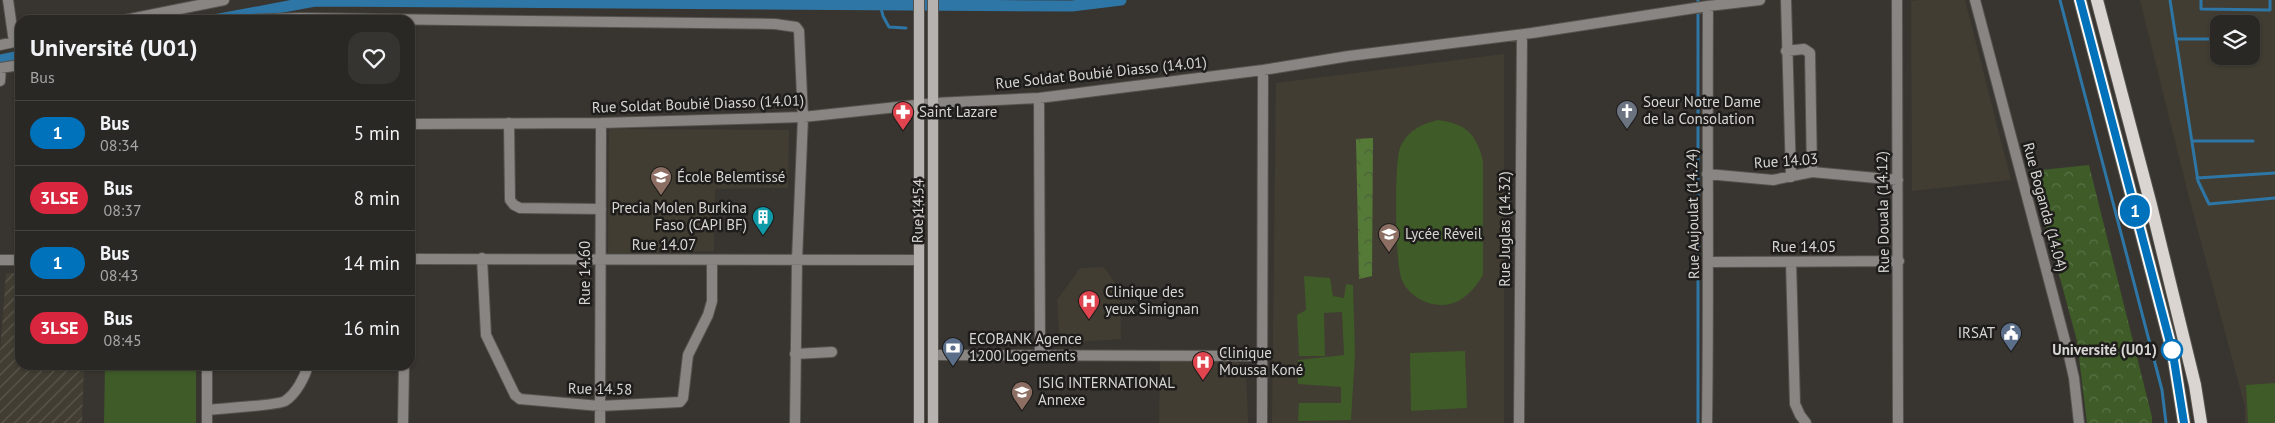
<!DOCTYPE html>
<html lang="fr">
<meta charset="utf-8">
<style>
body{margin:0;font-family:"PT Sans",sans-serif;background:#363431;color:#f1f3f6;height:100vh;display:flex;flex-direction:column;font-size:19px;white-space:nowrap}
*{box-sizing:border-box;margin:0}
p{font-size:16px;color:#a5a6a6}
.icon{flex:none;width:28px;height:28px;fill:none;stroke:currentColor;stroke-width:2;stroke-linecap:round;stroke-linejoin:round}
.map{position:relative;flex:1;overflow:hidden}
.drawer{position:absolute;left:15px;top:15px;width:400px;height:355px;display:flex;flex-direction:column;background:#2a2824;border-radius:15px;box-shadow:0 1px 4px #0004,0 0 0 1px #464441}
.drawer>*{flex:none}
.badge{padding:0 10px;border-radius:16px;font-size:18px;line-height:32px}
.buttons{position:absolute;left:2210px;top:15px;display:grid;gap:10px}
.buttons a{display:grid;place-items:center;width:50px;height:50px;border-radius:10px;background:#2a2824;box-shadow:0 1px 4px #0004,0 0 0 1px #464441;font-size:25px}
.map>.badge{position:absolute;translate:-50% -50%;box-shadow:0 0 0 2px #fff}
.round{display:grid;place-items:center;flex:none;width:52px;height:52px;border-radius:15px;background:#363431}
.overview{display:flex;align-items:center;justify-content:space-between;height:85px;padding:0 15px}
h1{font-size:24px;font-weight:800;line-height:38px}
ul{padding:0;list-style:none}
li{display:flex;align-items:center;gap:15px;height:65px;padding:0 15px;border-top:1px solid #464441}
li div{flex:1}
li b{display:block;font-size:19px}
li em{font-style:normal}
li .badge{min-width:55px;font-weight:700;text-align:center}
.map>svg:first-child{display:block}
.built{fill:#423d32;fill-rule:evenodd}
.industrial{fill:url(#industrial-furrows)}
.green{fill:#3e5b28}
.forest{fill:url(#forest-crowns)}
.park{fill:url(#park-crowns)}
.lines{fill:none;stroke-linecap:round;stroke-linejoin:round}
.stream{stroke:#2e76a6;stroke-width:3}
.canal{stroke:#2e76a6;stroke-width:11}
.minor-casing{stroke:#55524d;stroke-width:12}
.secondary-casing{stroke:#55524d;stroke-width:12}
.primary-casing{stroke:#55524d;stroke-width:14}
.minor{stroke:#888583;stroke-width:10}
.secondary{stroke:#b6b2af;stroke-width:10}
.primary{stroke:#dad5d1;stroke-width:12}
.line-casing{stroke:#fff;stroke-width:11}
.line{stroke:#0072bc;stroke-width:8}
.stop-dot{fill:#fff;stroke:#0072bc;stroke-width:2.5}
.labels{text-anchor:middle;stroke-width:5;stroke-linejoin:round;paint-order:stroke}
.street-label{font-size:15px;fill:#d7d6d3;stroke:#1e1d1b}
.poi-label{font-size:15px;fill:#d7d6d3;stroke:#1e1d1b;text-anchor:start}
.stop-label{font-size:15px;font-weight:bold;fill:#d7d6d3;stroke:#1e1d1b;text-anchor:end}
</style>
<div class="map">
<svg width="2275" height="423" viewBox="0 0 2275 423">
<defs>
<pattern id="industrial-furrows" width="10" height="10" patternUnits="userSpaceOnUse" patternTransform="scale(1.25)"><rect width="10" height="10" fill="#423d32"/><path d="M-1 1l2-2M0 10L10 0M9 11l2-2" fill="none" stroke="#5d584f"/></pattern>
<pattern id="forest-crowns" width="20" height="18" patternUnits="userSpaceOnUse" patternTransform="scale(1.25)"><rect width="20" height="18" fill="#557a38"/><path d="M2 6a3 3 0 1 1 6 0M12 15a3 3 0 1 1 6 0" fill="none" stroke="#4c603b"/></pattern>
<pattern id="park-crowns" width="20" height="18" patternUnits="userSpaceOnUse" patternTransform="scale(1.25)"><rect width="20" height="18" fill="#3e5b28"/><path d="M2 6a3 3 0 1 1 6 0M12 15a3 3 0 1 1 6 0" fill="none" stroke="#597246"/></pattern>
</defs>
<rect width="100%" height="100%" fill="#383530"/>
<path class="built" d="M1920,0H1965L2011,180L1912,191L1911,1Z
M2140,0H2275V423H2245V407L2189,197ZM2219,24H2251V56H2219Z
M1504,54V423H1272L1276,83Z
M609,129L789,130L788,188L715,189L714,251L608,253Z
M1104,267L1120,290L1121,339L1060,343L1057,300L1080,268Z
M1160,360L1237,361L1246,370L1248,423H1159Z"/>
<path class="industrial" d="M6,273H20V365H84L82,423H0V353Z"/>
<path class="green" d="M1438,120C1466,124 1476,133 1483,161V275C1477,285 1470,294 1460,300C1440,312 1411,301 1402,280C1395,266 1394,163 1400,148C1407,131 1421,124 1438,120Z
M1304,276L1330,278L1333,296L1344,298L1346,284L1353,285L1355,354L1351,420L1298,421L1299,403H1341V387L1298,384V360L1344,355L1342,312L1324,313L1325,356H1299L1297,315L1306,310Z
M1465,351L1467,408L1411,411L1410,353Z
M105,365H196V423H104Z
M2275,383V423H2248L2246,385Z"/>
<path class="forest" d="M1373,138L1372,276L1359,279L1356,139Z"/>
<path class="park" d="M2089,165L2152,417V423H2087L2077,341L2031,171Z"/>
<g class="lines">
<path class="stream" d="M314,0L315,1
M946,0L949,4
M1698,0V423
M2060,0L2162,390L2166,423
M2170,0L2198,181L2209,204L2275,198
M2201,0V9L2270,10V0
M880,4L883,16L889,27L906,28
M904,4L907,0
M2177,39H2219
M2193,141H2253
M2197,178L2275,173"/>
<path class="canal" d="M214,20L315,1L1072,6L1121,0
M0,60L20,56"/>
<g class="minor-casing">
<path id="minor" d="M8,0L14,42
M1786,0L1791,177
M1897,0L1898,423
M1975,0L2069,356L2074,378L2079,423
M125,20L224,0
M251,20L300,18L775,24L796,27L799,31L803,117L797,260L795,423
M0,45L19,41
M1786,51L1804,49L1810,53L1812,172
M0,68L20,65
M0,81L1,68
M1039,98L1040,354
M509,123L510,200L514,205L520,208L601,209
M410,124L601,123L803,117L935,103L1039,98L1263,70L1349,56L1532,33L1708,6L1760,0
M1707,174L1773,180L1812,172L1898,180
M482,258L486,335L515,395L520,399L600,406L680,402L683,398L688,355L708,315L712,301V260
M410,259L919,260
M0,260H20
M1709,262L1899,261
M1791,262L1795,404L1800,415L1806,423
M795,354L832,352
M933,355L1262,356
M207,410C221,408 276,406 285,401C296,394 305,377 308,365
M207,423V365
M403,423L404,365
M600,423L601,123
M1262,423L1263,70
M1519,423L1522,35
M1707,423C1709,284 1707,145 1708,6"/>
</g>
<g class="secondary-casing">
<path id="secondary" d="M919,423V0
M933,423V0"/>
</g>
<g class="primary-casing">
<path id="primary" d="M2080,0L2173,354L2184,423
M2097,0L2151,205L2195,385L2201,423"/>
</g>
<use href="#minor" class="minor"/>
<use href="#secondary" class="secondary"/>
<use href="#primary" class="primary"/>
</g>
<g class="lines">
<g class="line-casing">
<path id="line" d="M2080,0L2173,354L2184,423"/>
</g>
<use href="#line" class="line"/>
</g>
<defs>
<g id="church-pin" transform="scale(1.125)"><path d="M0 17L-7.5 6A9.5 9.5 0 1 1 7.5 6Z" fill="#6b7280" stroke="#1e1d1b"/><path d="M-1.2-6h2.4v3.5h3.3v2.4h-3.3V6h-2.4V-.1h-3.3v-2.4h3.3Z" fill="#fff"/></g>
<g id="pharmacy-pin" transform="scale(1.125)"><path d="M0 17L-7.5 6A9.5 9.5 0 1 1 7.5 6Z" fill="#e0444e" stroke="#1e1d1b"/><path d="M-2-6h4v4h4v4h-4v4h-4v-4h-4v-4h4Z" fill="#fff"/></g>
<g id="school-pin" transform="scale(1.125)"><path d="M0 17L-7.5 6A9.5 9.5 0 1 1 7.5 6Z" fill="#8d6e63" stroke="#1e1d1b"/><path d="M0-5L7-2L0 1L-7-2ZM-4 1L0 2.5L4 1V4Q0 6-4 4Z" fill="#fff"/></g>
<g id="building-pin" transform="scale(1.125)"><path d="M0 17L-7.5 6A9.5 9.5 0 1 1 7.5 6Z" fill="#0f9aa8" stroke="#1e1d1b"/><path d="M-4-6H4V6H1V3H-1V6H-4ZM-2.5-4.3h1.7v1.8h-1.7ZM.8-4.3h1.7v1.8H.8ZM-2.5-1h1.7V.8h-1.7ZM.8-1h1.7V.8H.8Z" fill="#fff"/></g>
<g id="hospital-pin" transform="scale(1.125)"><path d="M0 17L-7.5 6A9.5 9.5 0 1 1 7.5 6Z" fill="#e0444e" stroke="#1e1d1b"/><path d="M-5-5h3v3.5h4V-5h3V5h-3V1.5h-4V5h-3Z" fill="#fff"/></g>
<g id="civic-pin" transform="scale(1.125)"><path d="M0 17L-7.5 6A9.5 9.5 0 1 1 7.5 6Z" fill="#5c6f8a" stroke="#1e1d1b"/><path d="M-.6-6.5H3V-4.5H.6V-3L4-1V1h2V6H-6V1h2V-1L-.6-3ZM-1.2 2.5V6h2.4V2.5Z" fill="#fff"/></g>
<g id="bank-pin" transform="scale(1.125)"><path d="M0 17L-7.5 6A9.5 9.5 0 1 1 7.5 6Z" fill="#5c6f8a" stroke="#1e1d1b"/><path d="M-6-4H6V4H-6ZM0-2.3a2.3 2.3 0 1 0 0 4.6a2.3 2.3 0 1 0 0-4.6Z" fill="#fff"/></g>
<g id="university-pin" transform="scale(1.125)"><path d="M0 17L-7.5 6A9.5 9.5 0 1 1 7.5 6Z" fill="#8d6e63" stroke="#1e1d1b"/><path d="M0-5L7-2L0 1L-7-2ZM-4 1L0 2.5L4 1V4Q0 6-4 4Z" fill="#fff"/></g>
</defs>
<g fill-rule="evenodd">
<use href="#church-pin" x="1627" y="111"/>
<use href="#pharmacy-pin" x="903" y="112"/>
<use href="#school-pin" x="661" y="177"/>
<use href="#building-pin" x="763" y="217"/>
<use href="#school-pin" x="1389" y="234"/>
<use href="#hospital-pin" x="1089" y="301"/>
<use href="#civic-pin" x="2011" y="333"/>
<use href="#bank-pin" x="953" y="348"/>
<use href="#hospital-pin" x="1203" y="362"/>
<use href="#university-pin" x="1022" y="392"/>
</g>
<circle class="stop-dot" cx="2172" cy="350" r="10"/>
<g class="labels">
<g class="street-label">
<text transform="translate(1101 73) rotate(-6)" y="5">Rue Soldat Boubié Diasso (14.01)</text>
<text transform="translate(698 104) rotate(-2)" y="5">Rue Soldat Boubié Diasso (14.01)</text>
<text transform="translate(1786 161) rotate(-4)" y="5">Rue 14.03</text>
<text transform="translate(2045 207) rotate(75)" y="5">Rue Boganda (14.04)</text>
<text transform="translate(918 211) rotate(-89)" y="5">Rue 14.54</text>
<text transform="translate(1883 212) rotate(-91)" y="5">Rue Douala (14.12)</text>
<text transform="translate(1693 214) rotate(-91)" y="5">Rue Aujoulat (14.24)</text>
<text transform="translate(1505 229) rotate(-90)" y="5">Rue Juglas (14.32)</text>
<text x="664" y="250">Rue 14.07</text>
<text x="1804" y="252">Rue 14.05</text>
<text transform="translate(585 273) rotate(-90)" y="5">Rue 14.60</text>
<text transform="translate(600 389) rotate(1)" y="5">Rue 14.58</text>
</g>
<g class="poi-label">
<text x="1643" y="107">Soeur Notre Dame<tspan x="1643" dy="17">de la Consolation</tspan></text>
<text x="919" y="117">Saint Lazare</text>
<text x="677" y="182">École Belemtissé</text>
<text x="747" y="213" text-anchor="end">Precia Molen Burkina<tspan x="747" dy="17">Faso (CAPI BF)</tspan></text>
<text x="1405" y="239">Lycée Réveil</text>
<text x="1105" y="297">Clinique des<tspan x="1105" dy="17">yeux Simignan</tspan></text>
<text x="1995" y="338" text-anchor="end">IRSAT</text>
<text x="969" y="344">ECOBANK Agence<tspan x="969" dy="17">1200 Logements</tspan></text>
<text x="1219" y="358">Clinique<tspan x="1219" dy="17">Moussa Koné</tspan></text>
<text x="1038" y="388">ISIG INTERNATIONAL<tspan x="1038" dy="17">Annexe</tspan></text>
</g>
<g class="stop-label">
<text x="2157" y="355">Université (U01)</text>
</g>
</g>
</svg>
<div class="buttons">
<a><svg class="icon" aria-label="layers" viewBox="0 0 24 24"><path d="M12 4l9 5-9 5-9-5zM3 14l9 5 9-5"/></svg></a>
</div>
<b class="badge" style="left:2135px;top:211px;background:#0072bc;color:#fff">1</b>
<section class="drawer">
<div class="overview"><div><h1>Université (U01)</h1><p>Bus</p></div><a class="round"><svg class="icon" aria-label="heart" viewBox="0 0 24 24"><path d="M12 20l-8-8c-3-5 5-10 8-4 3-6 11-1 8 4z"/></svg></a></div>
<ul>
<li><span class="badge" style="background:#0072bc;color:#fff">1</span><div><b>Bus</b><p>08:34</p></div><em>5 min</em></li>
<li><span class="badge" style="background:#d7263d;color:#fff">3LSE</span><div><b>Bus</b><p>08:37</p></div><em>8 min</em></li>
<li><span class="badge" style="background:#0072bc;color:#fff">1</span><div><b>Bus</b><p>08:43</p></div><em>14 min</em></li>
<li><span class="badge" style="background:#d7263d;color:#fff">3LSE</span><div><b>Bus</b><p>08:45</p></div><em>16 min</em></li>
</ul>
</section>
</div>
